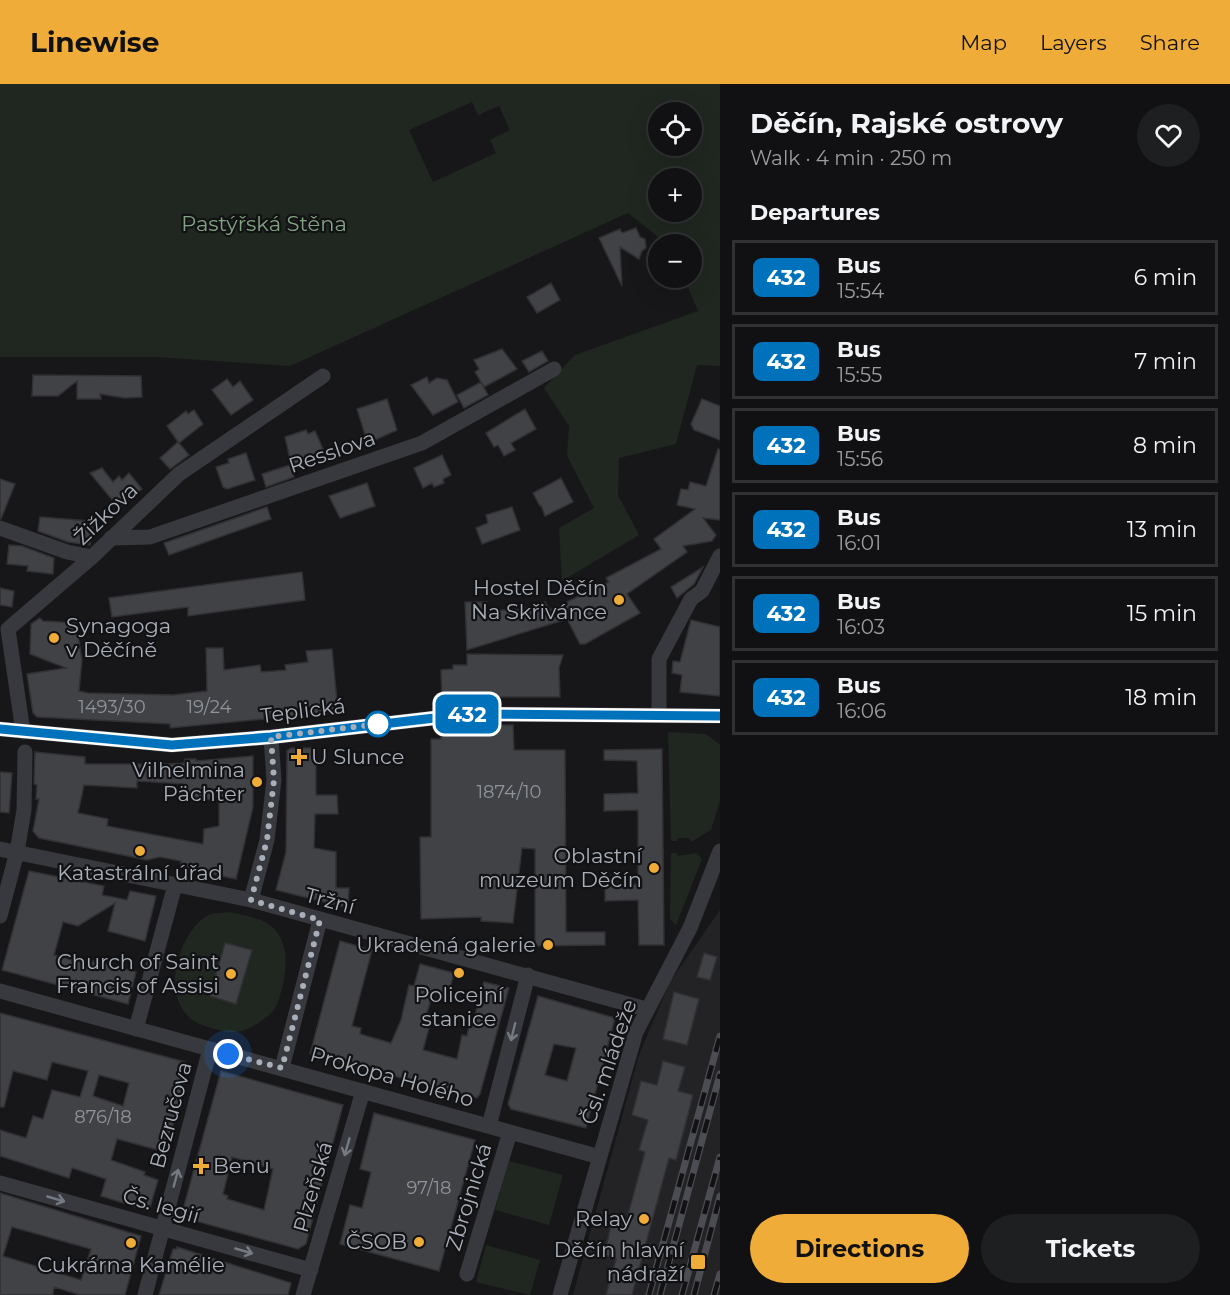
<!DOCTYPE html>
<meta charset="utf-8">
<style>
body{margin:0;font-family:Montserrat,sans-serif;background:#1e1f21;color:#f1f3f6;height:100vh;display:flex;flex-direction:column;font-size:22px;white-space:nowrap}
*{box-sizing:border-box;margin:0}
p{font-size:20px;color:#9c9da0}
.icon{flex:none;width:33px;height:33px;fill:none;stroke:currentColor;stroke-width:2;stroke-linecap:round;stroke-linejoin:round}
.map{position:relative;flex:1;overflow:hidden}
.sheet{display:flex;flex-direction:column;background:#111113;width:510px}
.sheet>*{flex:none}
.badge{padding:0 12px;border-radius:9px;font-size:21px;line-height:39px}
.tools{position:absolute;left:648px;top:18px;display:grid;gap:12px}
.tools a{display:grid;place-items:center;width:54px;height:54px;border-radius:50%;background:#111113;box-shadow:0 6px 24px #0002,0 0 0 2px #303133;font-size:30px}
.you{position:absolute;width:30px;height:30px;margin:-15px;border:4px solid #fff;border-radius:50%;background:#1a73e8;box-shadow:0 0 0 9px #1a73e833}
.map>.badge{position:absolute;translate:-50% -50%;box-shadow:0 0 0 3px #fff}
h2{padding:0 30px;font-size:22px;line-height:54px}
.round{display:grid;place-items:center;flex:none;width:63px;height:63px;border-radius:32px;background:#1e1f21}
.head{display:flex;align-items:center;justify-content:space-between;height:102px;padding:0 30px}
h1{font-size:28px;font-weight:700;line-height:45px}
.cta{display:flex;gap:12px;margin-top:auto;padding:12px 30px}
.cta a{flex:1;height:69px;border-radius:36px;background:#efac39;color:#111;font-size:24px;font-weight:700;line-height:69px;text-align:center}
.cta a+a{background:#1e1f21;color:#f1f3f6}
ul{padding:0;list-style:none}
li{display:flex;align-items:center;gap:18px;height:75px;margin:0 12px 9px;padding:0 18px;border:3px solid #303133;border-radius:0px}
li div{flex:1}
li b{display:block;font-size:22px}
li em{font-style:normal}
li .badge{min-width:66px;font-weight:700;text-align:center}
header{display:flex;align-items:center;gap:36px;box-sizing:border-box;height:84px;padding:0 30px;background:#efac39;color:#111}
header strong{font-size:28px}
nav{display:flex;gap:33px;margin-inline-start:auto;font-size:21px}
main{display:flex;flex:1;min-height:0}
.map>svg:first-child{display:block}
.built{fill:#232326}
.green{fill:#1f2720;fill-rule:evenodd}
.building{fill:#414246;stroke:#313135;stroke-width:1.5;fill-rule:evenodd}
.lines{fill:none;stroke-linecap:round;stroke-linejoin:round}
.minor{stroke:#38393e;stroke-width:15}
.rail-casing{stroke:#4b4d53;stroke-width:7}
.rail{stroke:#121214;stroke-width:4.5;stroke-dasharray:14;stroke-linecap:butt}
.oneway{stroke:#767a82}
.line-casing{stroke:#fff;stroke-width:14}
.line{stroke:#0072bc;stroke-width:9}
.walk{stroke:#a9afb9;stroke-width:6;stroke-dasharray:0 10.8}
.poi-dot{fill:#efac39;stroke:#121214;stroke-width:2}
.stop-dot{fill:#fff;stroke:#0072bc;stroke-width:3}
.labels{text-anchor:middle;stroke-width:4.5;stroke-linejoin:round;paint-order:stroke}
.number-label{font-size:18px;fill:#8f949c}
.park-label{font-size:21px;fill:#81a382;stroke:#121214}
.street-label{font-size:21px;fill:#a9afb9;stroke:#121214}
.poi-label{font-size:21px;fill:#a9afb9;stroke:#121214;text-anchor:end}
</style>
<header>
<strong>Linewise</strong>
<nav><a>Map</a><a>Layers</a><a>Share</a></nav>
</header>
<main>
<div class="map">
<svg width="720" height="1211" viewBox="0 0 720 1211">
<rect width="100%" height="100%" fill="#171719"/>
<path class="built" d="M720,826V1211H573L639,971L670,898Z"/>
<path class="green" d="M0,0H720V282L697,281L676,360L619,374L618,411L639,451L562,497L559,444L594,424L567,372L569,342L544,304L575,271L698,227L684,194H692V160H667L628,129L290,282L156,273H0ZM472,18L478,31L499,22L510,46L490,56L496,69L433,98L409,46ZM658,28H692V62H658ZM658,94H692V128H658Z
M668,648L706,650L720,661V717L711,746L691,758L689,754H678L677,757H671Z
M671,769H677L678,772L697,769L702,775L676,841L670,835V827Z
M230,828C241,831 255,833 265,838C288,850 288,879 283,900C280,911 278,925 268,932C248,947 239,952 214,945C204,942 192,938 186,930C163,904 180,848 207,832C213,828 223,829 230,828Z
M509,1077L563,1091L549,1141L495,1126Z
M486,1161L540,1176L530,1211L476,1198Z"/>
<path class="building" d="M636,144L640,153L645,155L646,164L642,167L639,175L620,163L622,202L599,154L620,145L622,149Z
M551,199L560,216L537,229L527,213Z
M502,265L517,285L484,303L475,288L479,285L474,276Z
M542,267L548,277L529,288L522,277Z
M33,291L141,292L142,313L125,314L100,310L101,315H77V297L58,312H32Z
M427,293L429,299L437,294L447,296L458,318L433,331L411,301Z
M227,295L233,303L240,297L253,316L231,331L212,306Z
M481,298L488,311L464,324L457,311Z
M387,315L397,346L375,356L374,354L367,357L357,325Z
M702,315L720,322V356L694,346L691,340Z
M525,325L536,345L511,359L515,366L504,372L498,361L494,363L486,349Z
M194,326L203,340L179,359L189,371L170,385L160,374L178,358L167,342L186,327L188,330Z
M306,346L308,350L315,347L326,372L292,384L285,353Z
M718,365L720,366V436L703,434L716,451L712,457L683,462L687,468L627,510L640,529L585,560H580L567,535L467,566L465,518H487L486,527L522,525L545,518L550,526L609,498L606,494L661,465L654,455L695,425L677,421L681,405L688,406L690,398L706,402Z
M246,369L255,396L227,405L223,403L216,383L229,379L228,375Z
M442,371L451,391L443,395L444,399L434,403L432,399L423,404L414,384Z
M290,381L294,393L266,403L262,390Z
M102,384L113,398L119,392L122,396L129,389L142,405L119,424L90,389Z
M561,394L573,418L545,432L541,421L540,422L533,409Z
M0,395L15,400L1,435L0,434Z
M367,399L375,422L340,434L329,412Z
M267,423L271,435L169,471L164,459Z
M512,423L520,446L482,460L476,444L488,439L486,431Z
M40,433L90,437V440L93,441L90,461L68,458L38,447Z
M9,461L22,462L54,474L53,490L27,487L28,482L7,480Z
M703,483L694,500L677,514L671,503Z
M302,488L305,516L188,532V523L112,533L109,514Z
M0,504L14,507L12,523L0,521Z
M40,534L43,537L76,539L82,576L79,607L88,609L173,611L207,607L206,564H223L224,586L260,581L261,588L286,586L285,581L308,578L306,567L332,565L338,628L170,644V640L37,633L33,629L27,590L66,584L30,570L31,540Z
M691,536L720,543V612L680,608L682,591L672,589L673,577L680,578Z
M467,570L563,571L559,584L560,613H468L442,616L441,586L453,585V581H467Z
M473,641H513L514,666H565L566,848H605V861L535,862V765L522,764L513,839L481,837V833L421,835L420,753H431V655H441V649H473Z
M291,664H316V711H337L338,730H315L314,764L336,768V804H349L348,824L276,806L286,768L287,667Z
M662,665L664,861H639L638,816L605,817V801L638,800V726L604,727V710L638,709L637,677L604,676V666Z
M35,668L85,673V680H169L184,679L185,675H196V677L253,672V723L236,795L180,783L181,777L160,773L147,776L39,754L33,747L39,715H36L37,701L34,700ZM137,697L183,700V714L219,716V742L204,745L203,760L107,742L108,735L78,729L84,701L137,704Z
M0,688L12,689L9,729L0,728Z
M29,787L104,802L102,811L127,816L130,807L156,812L145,857L108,847L115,819L78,842L63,838L54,871L91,881L93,877L136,888L128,920L2,886Z
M340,857L372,866L352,942L361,944L360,950L391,959L401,936L409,901L414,902L420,880L454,889L448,912L433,909L426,932L432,933L423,966L457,975L462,951L467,952L469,942L472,943L484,898L509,904L480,1010L477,1014L310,970Z
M225,859L252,866L236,920L210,912Z
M704,869L717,873L710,896L697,893Z
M674,908L699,915L687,961L663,955Z
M538,912L615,934L586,1044L511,1025L508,1020ZM554,960L576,964L567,997L545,991Z
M0,929L185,978L188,983L166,1068L117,1055L111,1076L145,1088L144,1091L158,1096L149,1127L101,1112L106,1095L72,1084L69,1094L0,1072V1046L26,1054L33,1032L43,1035L52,1006L80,1013L88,987L52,978L47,996L13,987L4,1023H0ZM99,991L129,999L123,1022L93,1012Z
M663,977L685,983L678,1007L693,1011L676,1076L669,1074L632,1211H606L616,1175L604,1171L612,1138L625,1142L645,1068L639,1066L648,1036L632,1031L641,997L657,1001Z
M221,987L343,1021L306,1160L298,1165L181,1133ZM232,1073L273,1085L264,1126L227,1115L228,1112L223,1110Z
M374,1029L475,1056L439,1187L340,1160L350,1121L362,1124L371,1088L360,1085Z
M0,1109L141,1152L125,1211H80L54,1203L53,1211H0ZM12,1143L91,1165L81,1196L3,1172Z
M177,1163L291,1199L288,1211H159L173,1165H177Z"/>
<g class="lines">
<path class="minor" d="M0,444L67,468L92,473
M111,454L150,453L422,359L554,285
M659,630V575L691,515L702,507L720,472
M0,645L172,661L271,653L469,630L720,632
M23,648L8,545L92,473L179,390L323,292
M0,765L251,816L646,925
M251,816L267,756L274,696L271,653
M0,832L17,768L24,726L25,668
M0,907L600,1073
M136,945L175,801
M282,984L320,836
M489,1042L528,891
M0,1099L311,1186
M467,1190L510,1048
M145,1211L210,965
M303,1211L363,1007
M560,1211L636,948L690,844L720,767"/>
<g class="rail-casing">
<path id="rail" d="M649,1211L720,952
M660,1211L720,990
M682,1211L720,1073
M694,1211L720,1112
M714,1211L720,1190"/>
</g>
<use href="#rail" class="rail"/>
</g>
<defs><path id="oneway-shaft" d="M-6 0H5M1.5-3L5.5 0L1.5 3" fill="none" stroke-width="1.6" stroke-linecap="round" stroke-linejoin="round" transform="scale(1.5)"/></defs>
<g class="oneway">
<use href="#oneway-shaft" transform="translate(513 948) rotate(104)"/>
<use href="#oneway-shaft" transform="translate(347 1063) rotate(106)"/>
<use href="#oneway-shaft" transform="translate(176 1094) rotate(-75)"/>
<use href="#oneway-shaft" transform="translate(56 1115) rotate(16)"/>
<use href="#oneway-shaft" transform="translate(244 1167) rotate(16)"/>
</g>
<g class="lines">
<g class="line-casing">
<path id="line" d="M0,645L172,661L271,653L469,630L720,632"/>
</g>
<use href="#line" class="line"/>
<path class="walk" d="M228,970L282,984L320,836L251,816L267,756L274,696L271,653L378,640"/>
</g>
<g class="poi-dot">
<circle cx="619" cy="516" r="6"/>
<circle cx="54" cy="554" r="6"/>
<path d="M296 664h6v6h6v6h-6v6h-6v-6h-6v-6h6z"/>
<circle cx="257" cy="698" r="6"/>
<circle cx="140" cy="767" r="6"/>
<circle cx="654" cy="784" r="6"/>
<circle cx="548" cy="861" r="6"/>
<circle cx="459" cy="889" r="6"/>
<circle cx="231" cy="890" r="6"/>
<path d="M198 1073h6v6h6v6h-6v6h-6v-6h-6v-6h6z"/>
<circle cx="644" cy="1135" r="6"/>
<circle cx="419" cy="1158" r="6"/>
<circle cx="131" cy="1159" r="6"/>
<rect x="690" y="1170" width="16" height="16" rx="3"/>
</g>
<circle class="stop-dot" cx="378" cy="640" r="12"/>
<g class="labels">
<g class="number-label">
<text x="112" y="629">1493/30</text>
<text x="209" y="629">19/24</text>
<text x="509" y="714">1874/10</text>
<text x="103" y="1039">876/18</text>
<text x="429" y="1110">97/18</text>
</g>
<g class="park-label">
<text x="264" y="147">Pastýřská Stěna</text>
</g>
<g class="street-label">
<text transform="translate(332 368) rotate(-19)" y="7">Resslova</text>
<text transform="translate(106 430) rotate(-44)" y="7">Žižkova</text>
<text transform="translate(303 627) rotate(-7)" y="7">Teplická</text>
<text transform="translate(330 817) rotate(15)" y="7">Tržní</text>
<text transform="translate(609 978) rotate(-71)" y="7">Čsl. mládeže</text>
<text transform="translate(392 993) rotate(16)" y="7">Prokopa Holého</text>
<text transform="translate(171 1031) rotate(-75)" y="7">Bezručova</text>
<text transform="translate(313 1103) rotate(-74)" y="7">Plzeňská</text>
<text transform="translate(469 1113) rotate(-73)" y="7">Zbrojnická</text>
<text transform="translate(161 1122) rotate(16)" y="7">Čs. legií</text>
</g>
<g class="poi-label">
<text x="607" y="511">Hostel Děčín<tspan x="607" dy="24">Na Skřivánce</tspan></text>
<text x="66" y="549" text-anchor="start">Synagoga<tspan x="66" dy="24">v Děčíně</tspan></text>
<text x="311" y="680" text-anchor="start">U Slunce</text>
<text x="245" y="693">Vilhelmina<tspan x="245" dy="24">Pächter</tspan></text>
<text x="642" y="779">Oblastní<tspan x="642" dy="24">muzeum Děčín</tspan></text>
<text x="140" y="796" text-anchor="middle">Katastrální úřad</text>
<text x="536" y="868">Ukradená galerie</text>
<text x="219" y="885">Church of Saint<tspan x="219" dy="24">Francis of Assisi</tspan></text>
<text x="459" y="918" text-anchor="middle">Policejní<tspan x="459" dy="24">stanice</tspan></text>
<text x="213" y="1089" text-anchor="start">Benu</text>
<text x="632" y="1142">Relay</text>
<text x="407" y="1165">ČSOB</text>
<text x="684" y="1173">Děčín hlavní<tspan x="684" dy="24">nádraží</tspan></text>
<text x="131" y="1188" text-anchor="middle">Cukrárna Kamélie</text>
</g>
</g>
</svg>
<div class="tools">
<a><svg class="icon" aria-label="locate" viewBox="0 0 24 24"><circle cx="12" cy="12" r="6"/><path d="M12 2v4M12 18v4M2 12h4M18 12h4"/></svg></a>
<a>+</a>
<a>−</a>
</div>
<div class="you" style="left:228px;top:970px"></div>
<b class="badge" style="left:467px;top:630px;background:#0072bc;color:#fff">432</b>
</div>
<section class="sheet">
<div class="head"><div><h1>Děčín, Rajské ostrovy</h1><p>Walk · 4 min · 250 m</p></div><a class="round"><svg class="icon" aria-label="heart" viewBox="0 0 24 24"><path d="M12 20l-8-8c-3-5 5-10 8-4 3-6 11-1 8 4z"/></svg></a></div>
<h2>Departures</h2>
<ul>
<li><span class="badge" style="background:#0072bc;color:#fff">432</span><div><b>Bus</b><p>15:54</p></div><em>6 min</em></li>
<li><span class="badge" style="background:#0072bc;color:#fff">432</span><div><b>Bus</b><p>15:55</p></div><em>7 min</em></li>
<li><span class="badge" style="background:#0072bc;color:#fff">432</span><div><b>Bus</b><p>15:56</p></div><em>8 min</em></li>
<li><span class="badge" style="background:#0072bc;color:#fff">432</span><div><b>Bus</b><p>16:01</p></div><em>13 min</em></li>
<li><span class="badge" style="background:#0072bc;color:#fff">432</span><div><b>Bus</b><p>16:03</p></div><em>15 min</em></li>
<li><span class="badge" style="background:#0072bc;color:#fff">432</span><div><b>Bus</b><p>16:06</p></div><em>18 min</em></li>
</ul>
<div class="cta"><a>Directions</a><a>Tickets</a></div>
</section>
</main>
